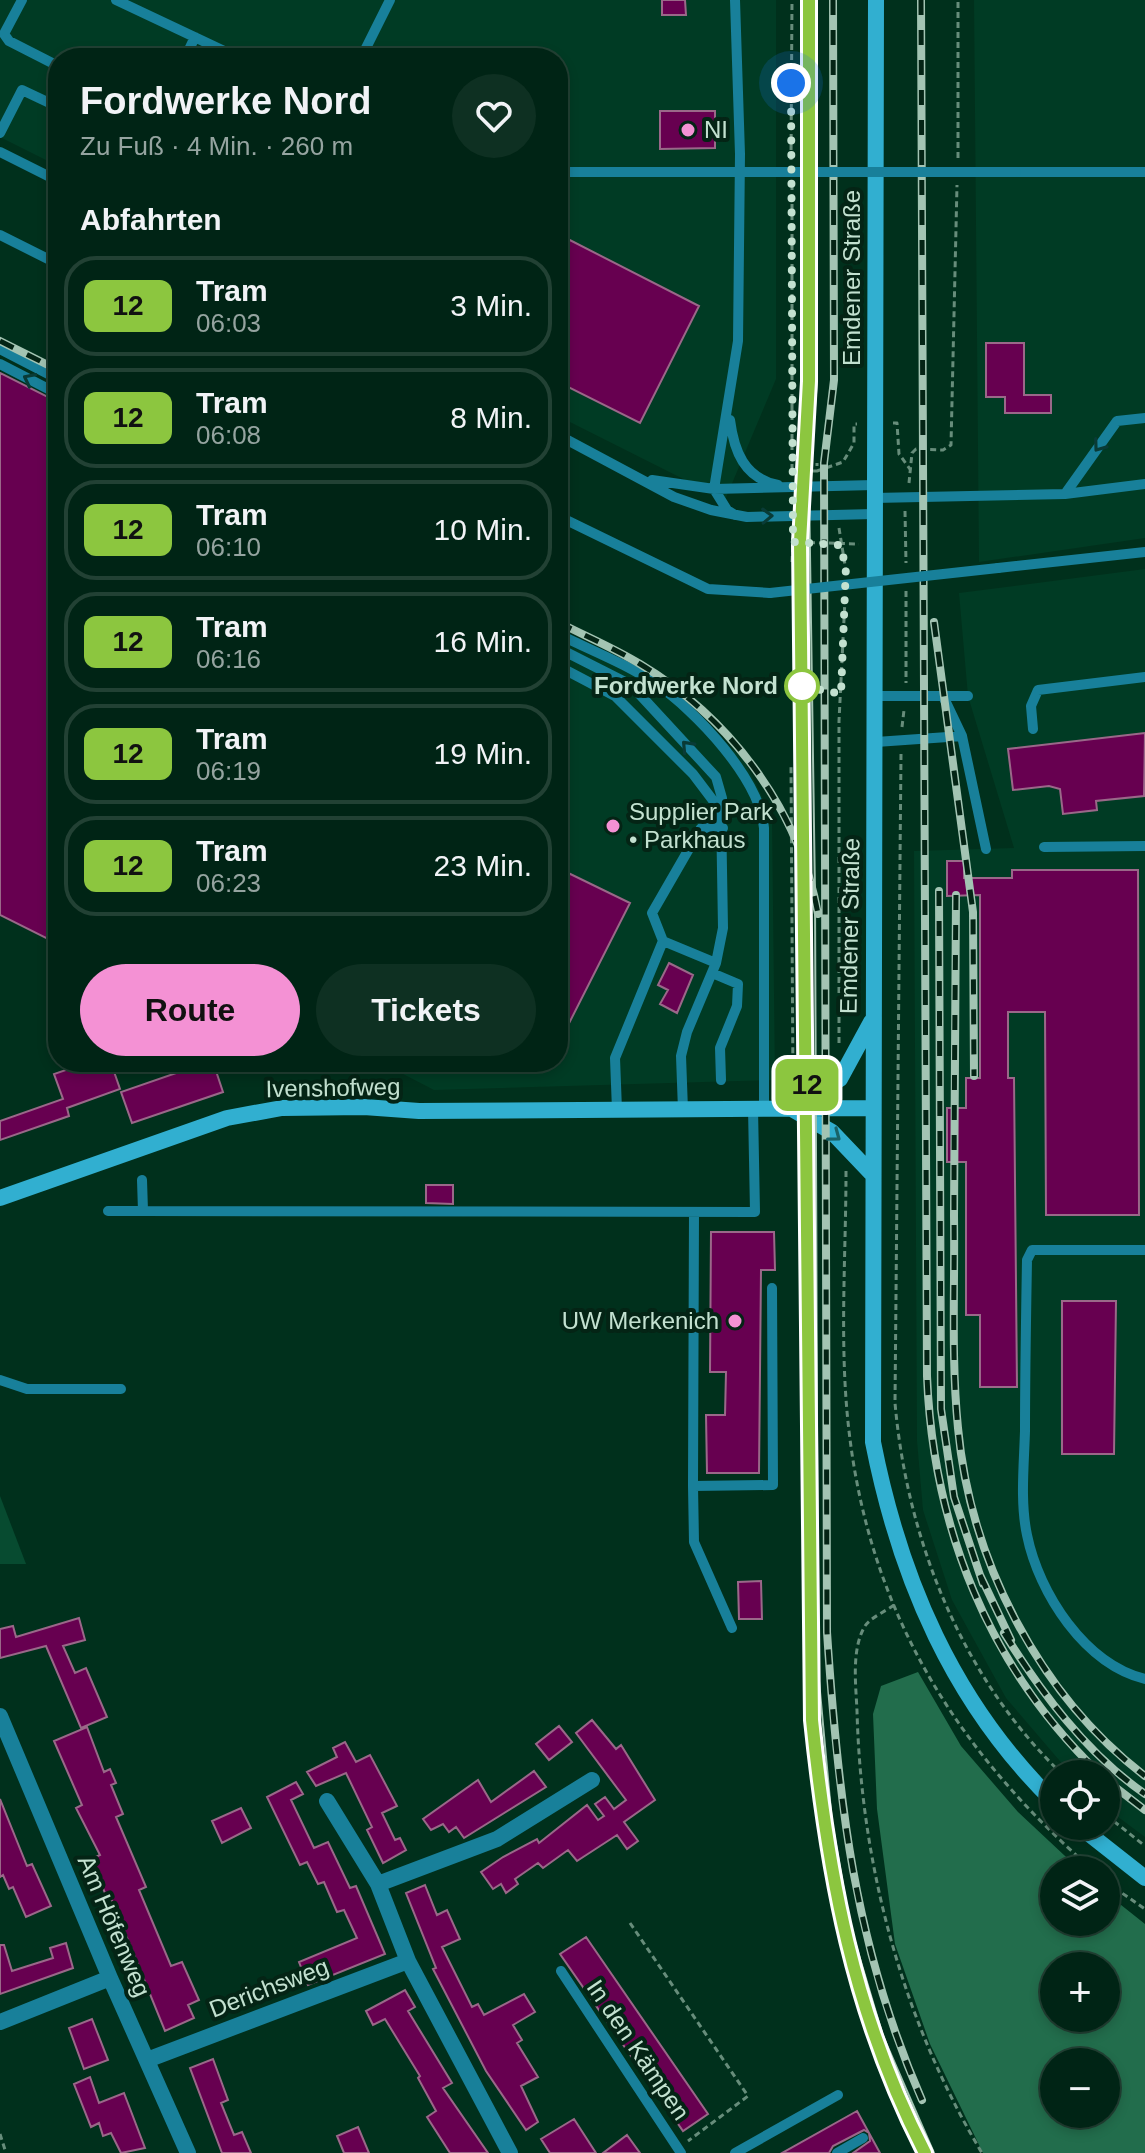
<!DOCTYPE html>
<html lang="de">
<meta charset="utf-8">
<style>
body{margin:0;font-family:Helvetica,sans-serif;background:#0e3022;color:#f1f3f6;height:100vh;display:flex;flex-direction:column;font-size:30px;white-space:nowrap}
*{box-sizing:border-box;margin:0}
p{font-size:26px;color:#95a4a0}
.icon{flex:none;width:44px;height:44px;fill:none;stroke:currentColor;stroke-width:2;stroke-linecap:round;stroke-linejoin:round}
.map{position:relative;flex:1;overflow:hidden}
.panel{position:absolute;left:48px;top:48px;width:520px;height:1024px;display:flex;flex-direction:column;background:#002415;border-radius:32px;box-shadow:0 4px 12px #0003,0 0 0 2px #224134}
.panel>*{flex:none}
.badge{padding:0 16px;border-radius:12px;font-size:28px;line-height:52px}
.tools{position:absolute;left:1040px;top:1760px;display:grid;gap:16px}
.tools a{display:grid;place-items:center;width:80px;height:80px;border-radius:50%;background:#002415;box-shadow:0 4px 12px #0003,0 0 0 2px #224134;font-size:40px}
.you{position:absolute;width:40px;height:40px;margin:-20px;border:6px solid #fff;border-radius:50%;background:#1a73e8;box-shadow:0 0 0 12px #1a73e833}
.map>.badge{position:absolute;translate:-50% -50%;box-shadow:0 0 0 4px #fff}
h2{padding:0 32px;font-size:30px;line-height:72px}
.round{display:grid;place-items:center;flex:none;width:84px;height:84px;border-radius:42px;background:#0e3022}
.headline{display:flex;align-items:center;justify-content:space-between;height:136px;padding:0 32px}
h1{font-size:38px;font-weight:800;line-height:60px}
.action{display:flex;gap:16px;margin-top:auto;padding:16px 32px}
.action a{flex:1;height:92px;border-radius:48px;background:#f491d4;color:#111;font-size:32px;font-weight:800;line-height:92px;text-align:center}
.action a+a{background:#0e3022;color:#f1f3f6}
ul{padding:0;list-style:none}
li{display:flex;align-items:center;gap:24px;height:100px;margin:0 16px 12px;padding:0 16px;border:4px solid #224134;border-radius:32px}
li div{flex:1}
li b{display:block;font-size:30px}
li em{font-style:normal}
li .badge{min-width:88px;font-weight:700;text-align:center}
.map>svg:first-child{display:block}
.built{fill:#003b24}
.green{fill:#074b30}
.forest{fill:#226d4c;fill-rule:evenodd}
.building{fill:#670050;stroke:#9a6889;stroke-width:2}
.lines{fill:none;stroke-linecap:round;stroke-linejoin:round}
.path{stroke:#678d7b;stroke-width:3;stroke-dasharray:6 4;stroke-linecap:butt}
.lane{stroke:#18809a;stroke-width:10}
.street{stroke:#18809a;stroke-width:16}
.secondary{stroke:#31afd0;stroke-width:16}
.tram{stroke:#a3c4b3;stroke-width:2}
.rail-casing{stroke:#a3c4b3;stroke-width:8}
.rail{stroke:#042415;stroke-width:5;stroke-dasharray:15;stroke-linecap:butt}
.lane-bridge{stroke:#18809a;stroke-width:10}
.oneway{stroke:#093b36}
.oneway2{stroke:#186369}
.line-casing{stroke:#fff;stroke-width:18}
.line{stroke:#8cc63f;stroke-width:12}
.walk{stroke:#c3e1d0;stroke-width:8;stroke-dasharray:0 14.4}
.poi-dot{fill:#f491d4;stroke:#042415;stroke-width:3}
.stop-dot{fill:#fff;stroke:#8cc63f;stroke-width:4}
.labels{text-anchor:middle;stroke-width:8;stroke-linejoin:round;paint-order:stroke}
.poi-label{font-size:24px;fill:#c3e1d0;stroke:#042415;text-anchor:start}
.street-label{font-size:24px;fill:#c3e1d0;stroke:#042415}
.stop-label{font-size:24px;font-weight:bold;fill:#c3e1d0;stroke:#042415;text-anchor:end}
</style>
<div class="map">
<svg width="1145" height="2153" viewBox="0 0 1145 2153">
<rect width="100%" height="100%" fill="#00301c"/>
<path class="built" d="M0,0H776V379L725,500L558,416V58H58V166L0,137Z
M974,0H1145V538L979,562Z
M1145,569V1837L1106,1808V1774H1071L1006,1698L952,1600L923,1510L917,1441L914,851L1014,848L968,696L959,593Z
M558,629L665,685L744,760L772,817L775,1080L434,1090L380,1062H558Z"/>
<path class="green" d="M0,1496L26,1564H0Z"/>
<path class="forest" d="M918,1672L961,1746L1018,1812L1080,1870H1054V1922H1106V1893L1145,1924V2153H983L930,2044L895,1944L877,1809L873,1714L881,1686ZM1054,1966H1106V2018H1054ZM1054,2062H1106V2114H1054Z"/>
<path class="building" d="M662,0H685L686,15H662Z
M660,111H715V148L660,149Z
M558,234L699,306L640,423L558,382Z
M986,343H1024V395H1051V413H1005V397H986Z
M0,373L58,402V944L0,915Z
M1145,733L1144,796L1096,801L1097,810L1063,814L1060,789L1049,786L1013,790L1008,749Z
M947,861H964V878H1012V870H1138L1139,1215H1046L1045,1012H1008V1078H1014L1017,1387H980V1315H966V1162H947V1108H966V1078H980V895L947,896Z
M558,868L630,903L558,1045Z
M669,963L693,975L677,1013L660,1004L668,990L658,985Z
M89,1062H95L97,1068L111,1063L120,1089L67,1108L69,1116L0,1140V1121L63,1099L54,1074Z
M208,1062H213L223,1092L132,1123L121,1092Z
M426,1185H453V1204L426,1203Z
M711,1232H774L775,1270H761L759,1473H707L706,1415H725L726,1372H710Z
M1062,1301H1116L1114,1454H1062Z
M761,1581L762,1619H739L738,1582Z
M79,1618L85,1640L63,1646L75,1673L86,1668L107,1717L81,1728L46,1646L0,1658V1629L13,1626L16,1637Z
M592,1720L616,1749L621,1745L655,1800L624,1822L638,1841L627,1849L617,1835L577,1861L568,1850L543,1868L538,1863L515,1879L518,1884L506,1893L501,1884L493,1889L481,1872L503,1857L537,1839L539,1843L587,1805L598,1820L604,1816L595,1804L605,1797L614,1809L626,1800L576,1733Z
M559,1726L572,1742L549,1760L536,1744Z
M87,1727L104,1772L110,1769L116,1783L111,1785L123,1814L116,1817L146,1887L139,1890L171,1966L182,1962L199,2000L188,2005L194,2018L165,2031L110,1896L107,1898L91,1859L100,1855L76,1808L82,1805L54,1741Z
M345,1742L356,1762L370,1755L397,1806L382,1813L395,1840L400,1838L406,1850L383,1863L367,1830L372,1827L346,1773L316,1786L307,1772L337,1757L333,1748Z
M534,1771L546,1787L464,1838L456,1827L449,1832L443,1824L431,1830L423,1819L478,1780L491,1802Z
M296,1782L303,1794L291,1800L314,1848L328,1842L350,1888L356,1886L385,1954L308,1985L299,1962L357,1938L344,1910L337,1912L324,1882L318,1884L307,1862L300,1865L267,1797Z
M0,1799L27,1866L32,1864L51,1906L26,1917L13,1887L9,1889L3,1875L0,1877Z
M241,1808L251,1828L222,1843L212,1821Z
M425,1885L437,1915L447,1910L460,1939L442,1947L472,2007L478,2004L484,2015L524,1994L535,2012L513,2025L522,2040L517,2043L538,2077L521,2086L538,2122L526,2130L486,2071L433,1969L436,1968L406,1893Z
M586,1937L708,2114L683,2131L560,1954Z
M66,1943L73,1968L0,1994V1945H4L12,1971L53,1958L50,1948Z
M405,1990L415,2007L408,2011L452,2083L443,2088L488,2153H450L427,2117L436,2111L418,2078L420,2076L385,2019L373,2025L366,2011Z
M92,2019L108,2060L84,2069L69,2028Z
M213,2059L228,2100L221,2103L234,2135L242,2132L251,2153H222L190,2068Z
M90,2077L99,2103L124,2093L145,2148L121,2153L111,2133L103,2136L99,2123L91,2127L74,2084Z
M857,2111L880,2153H853L870,2141L869,2133L864,2130L833,2146L829,2153H782Z
M574,2119L596,2153H550L541,2139Z
M358,2127L369,2153H344L337,2136Z
M627,2135L640,2153H603Z"/>
<g class="lines">
<path class="path" d="M958,158V0
M791,160L792,0
M792,184V472
M893,423H897L899,454L910,469
M792,471H817V463
M817,471L843,462L854,443V424H857
M909,483L912,453L916,449L943,450L951,445L957,185
M905,511L906,563
M792,528L793,542L859,544
M839,528L846,571
M792,562L793,542
M906,591V683
M902,727L904,710
M901,754L895,1403C907,1540 962,1678 1062,1774
M839,1043V721L845,599
M786,1090L793,1084L791,765
M846,1171C846,1256 839,1346 849,1431C870,1613 957,1752 1093,1870
M894,1605C886,1611 870,1618 865,1626C851,1649 856,1686 857,1711C861,1865 902,2020 982,2153
M1106,1815L1145,1846
M1106,1882L1145,1909
M630,1923L748,2096L688,2141
M0,2134L6,2153"/>
<path class="lane" d="M22,0L4,34L9,41L58,66
M116,0L239,58
M185,58L195,37
M361,58L390,0
M0,133L22,90L58,107
M0,152L58,181
M558,172H602
M1016,172H1145
M0,235L58,264
M0,349L58,379
M0,364L58,394
M730,420C734,451 744,478 778,485
M558,435L674,497L711,510L747,517L874,514
M652,480L714,489L874,485
M1065,494L1117,421L1145,418
M874,498L1065,494L1145,484
M735,515L727,510L714,489L738,341L740,154L735,0
M558,516L708,589L770,593
M998,568L1145,552
M558,634C590,650 627,664 656,684C696,711 760,779 764,828V1108
M558,648L631,685L716,777L722,798L721,811
M558,666L615,696L693,774L721,811L723,928L716,963
M876,696H968
M943,696L962,736L986,849
M1033,729L1031,706L1038,690L1145,677
M876,742L962,736
M1044,847L1145,846
M663,941L652,913L701,828H723
M712,973L738,984L737,1006L720,1048L721,1080
M617,1110L615,1058L663,941L716,963L687,1032L681,1056L683,1110
M108,1211H143L142,1180
M143,1211L755,1212L753,1108
M694,1212L693,1486L773,1485L772,1288
M1145,1250H1032L1027,1260C1026,1317 1025,1374 1025,1431C1024,1465 1020,1502 1027,1535C1039,1594 1085,1664 1145,1679
M0,1380L27,1389H121
M693,1486L694,1542L732,1628
M561,1971L681,2153
M735,2153L838,2095
M837,2153L863,2138"/>
<path class="street" d="M0,1716L110,1978L188,2153
M327,1801L378,1884L408,1961L510,2153
M378,1884L497,1839L592,1780
M0,2022L110,1978
M147,2060L408,1961"/>
<path class="secondary" d="M876,0L873,1442C900,1579 953,1703 1054,1802
M796,1106L840,1079L871,1022
M792,1109L832,1132L872,1174
M0,1198L227,1118L282,1108L364,1107L419,1111L872,1108
M1079,1826L1145,1878"/>
<path class="tram" d="M817,0V381L809,486L815,894L818,1670L832,1822L850,1925L883,2036L934,2153"/>
<g class="rail-casing">
<path id="rail" d="M833,0L834,380L824,463L827,1632C838,1799 854,1945 922,2100
M921,0L927,1376C933,1528 989,1668 1100,1774
M0,341L58,370
M558,622C585,636 614,648 640,664C730,718 799,809 818,914
M934,622L973,912L974,1076
M939,891L941,1409L954,1497L983,1584
M956,895C955,1002 954,1109 954,1216C955,1287 951,1358 958,1428C970,1560 1039,1695 1145,1776
M980,1575L1011,1640
M1004,1633C1041,1692 1086,1753 1145,1794
M1106,1780L1145,1810"/>
</g>
<use href="#rail" class="rail"/>
<path class="lane-bridge" d="M602,172H1016
M770,593L998,568"/>
</g>
<defs><path id="oneway-chevron" d="M-2-3.5L2.5 0L-2 3.5" fill="none" stroke-width="1.6" stroke-linecap="round" stroke-linejoin="round" transform="scale(2)"/></defs>
<g class="oneway">
<use href="#oneway-chevron" transform="translate(29 379) rotate(-153)"/>
<use href="#oneway-chevron" transform="translate(1099 446) rotate(126)"/>
<use href="#oneway-chevron" transform="translate(767 516) rotate(-2)"/>
<use href="#oneway-chevron" transform="translate(687 746) rotate(-133)"/>
</g>
<use class="oneway2" href="#oneway-chevron" transform="translate(835 1136) rotate(37)"/>
<g class="lines">
<g class="line-casing">
<path id="line" d="M809,0V381L800,542L812,1720C828,1875 853,2013 925,2153"/>
</g>
<use href="#line" class="line"/>
<path class="walk" d="M791,83L793,542L839,545L846,565L841,694L802,686"/>
</g>
<g class="poi-dot">
<circle cx="688" cy="130" r="8"/>
<circle cx="613" cy="826" r="8"/>
<circle cx="735" cy="1321" r="8"/>
</g>
<circle class="stop-dot" cx="802" cy="686" r="16"/>
<g class="labels">
<g class="poi-label">
<text x="704" y="138">NI</text>
<text x="629" y="820">Supplier Park<tspan x="629" dy="28">• Parkhaus</tspan></text>
<text x="719" y="1329" text-anchor="end">UW Merkenich</text>
</g>
<g class="street-label">
<text transform="translate(852 278) rotate(-90)" y="8">Emdener Straße</text>
<text transform="translate(850 926) rotate(-89)" y="8">Emdener Straße</text>
<text transform="translate(333 1088) rotate(-1)" y="8">Ivenshofweg</text>
<text transform="translate(114 1926) rotate(67)" y="8">Am Höfenweg</text>
<text transform="translate(269 1988) rotate(-21)" y="8">Derichsweg</text>
<text transform="translate(638 2050) rotate(56)" y="8">In den Kämpen</text>
</g>
<g class="stop-label">
<text x="778" y="694">Fordwerke Nord</text>
</g>
</g>
</svg>
<div class="tools">
<a><svg class="icon" aria-label="locate" viewBox="0 0 24 24"><circle cx="12" cy="12" r="6"/><path d="M12 2v4M12 18v4M2 12h4M18 12h4"/></svg></a>
<a><svg class="icon" aria-label="layers" viewBox="0 0 24 24"><path d="M12 4l9 5-9 5-9-5zM3 14l9 5 9-5"/></svg></a>
<a>+</a>
<a>−</a>
</div>
<div class="you" style="left:791px;top:83px"></div>
<b class="badge" style="left:807px;top:1085px;background:#8cc63f;color:#111">12</b>
<section class="panel">
<div class="headline"><div><h1>Fordwerke Nord</h1><p>Zu Fuß · 4 Min. · 260 m</p></div><a class="round"><svg class="icon" aria-label="heart" viewBox="0 0 24 24"><path d="M12 20l-8-8c-3-5 5-10 8-4 3-6 11-1 8 4z"/></svg></a></div>
<h2>Abfahrten</h2>
<ul>
<li><span class="badge" style="background:#8cc63f;color:#111">12</span><div><b>Tram</b><p>06:03</p></div><em>3 Min.</em></li>
<li><span class="badge" style="background:#8cc63f;color:#111">12</span><div><b>Tram</b><p>06:08</p></div><em>8 Min.</em></li>
<li><span class="badge" style="background:#8cc63f;color:#111">12</span><div><b>Tram</b><p>06:10</p></div><em>10 Min.</em></li>
<li><span class="badge" style="background:#8cc63f;color:#111">12</span><div><b>Tram</b><p>06:16</p></div><em>16 Min.</em></li>
<li><span class="badge" style="background:#8cc63f;color:#111">12</span><div><b>Tram</b><p>06:19</p></div><em>19 Min.</em></li>
<li><span class="badge" style="background:#8cc63f;color:#111">12</span><div><b>Tram</b><p>06:23</p></div><em>23 Min.</em></li>
</ul>
<div class="action"><a>Route</a><a>Tickets</a></div>
</section>
</div>
